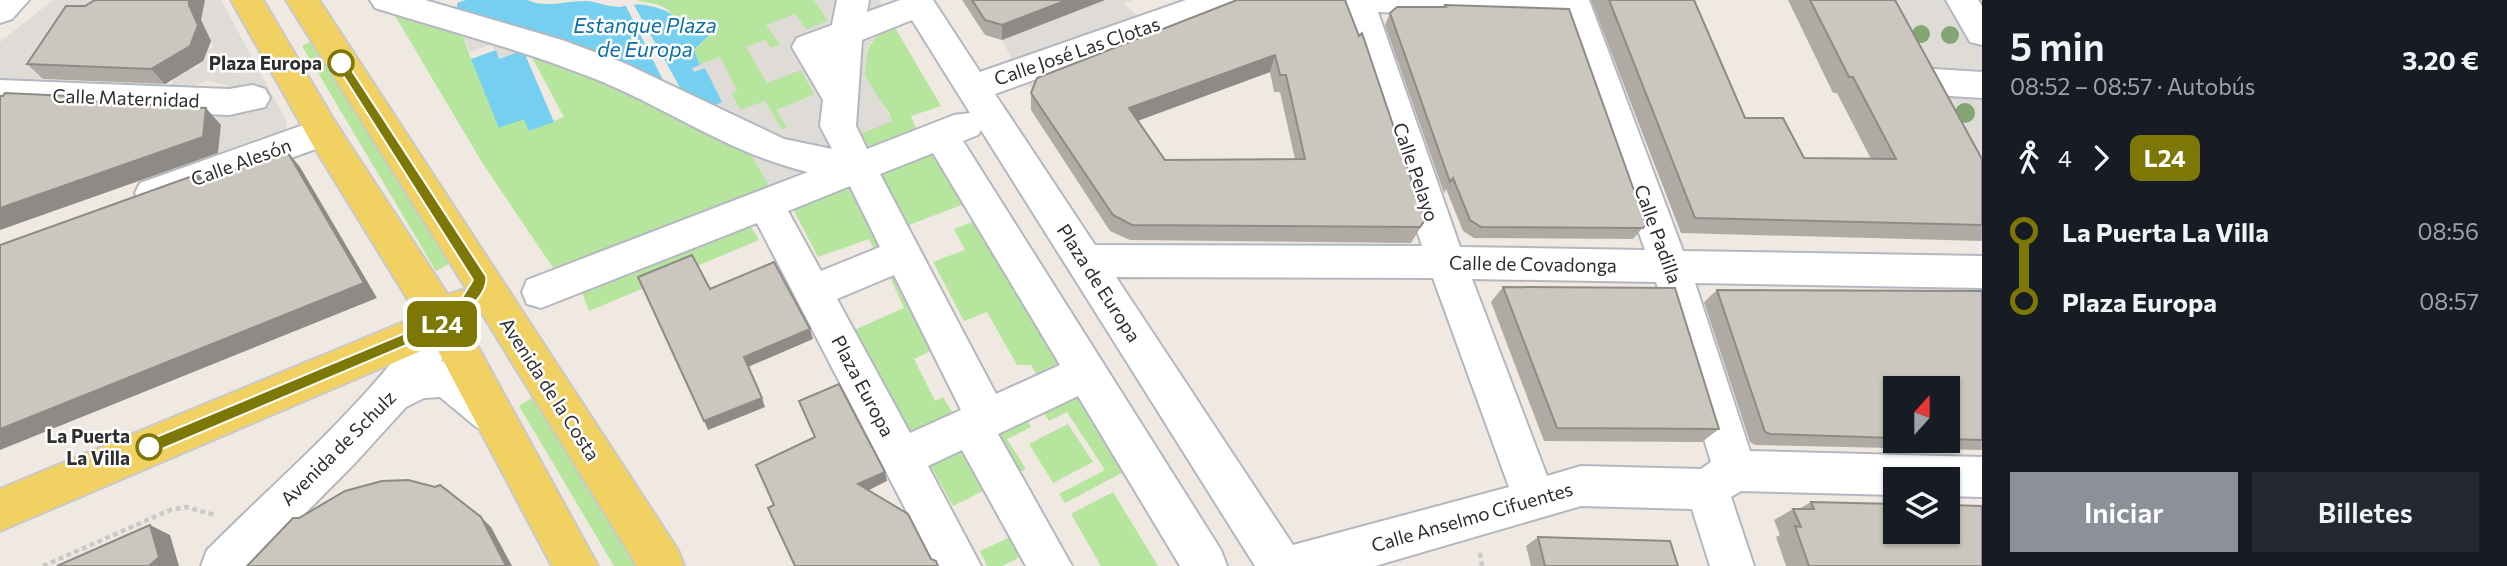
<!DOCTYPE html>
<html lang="es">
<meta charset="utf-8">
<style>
body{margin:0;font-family:Commissioner,sans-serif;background:#242831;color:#f1f3f6;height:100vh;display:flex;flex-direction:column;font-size:26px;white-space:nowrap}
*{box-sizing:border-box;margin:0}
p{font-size:23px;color:#9ea1a6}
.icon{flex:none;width:38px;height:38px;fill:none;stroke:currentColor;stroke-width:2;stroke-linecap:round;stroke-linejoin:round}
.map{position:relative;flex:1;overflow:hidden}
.panel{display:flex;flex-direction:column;background:#171b24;width:525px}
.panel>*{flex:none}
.badge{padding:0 14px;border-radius:10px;font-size:24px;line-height:46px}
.needle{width:46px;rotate:21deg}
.tools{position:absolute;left:1883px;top:376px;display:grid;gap:14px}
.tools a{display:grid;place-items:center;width:77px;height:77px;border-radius:0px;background:#171b24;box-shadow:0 2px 5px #0004;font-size:35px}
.map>.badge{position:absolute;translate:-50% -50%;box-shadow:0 0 0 4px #fff}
.legs{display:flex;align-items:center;gap:10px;height:77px;padding:0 28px;font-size:23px}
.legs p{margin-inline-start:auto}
.head{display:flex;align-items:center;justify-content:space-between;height:119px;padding:0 28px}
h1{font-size:38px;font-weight:600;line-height:52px}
.primary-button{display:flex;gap:14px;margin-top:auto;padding:14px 28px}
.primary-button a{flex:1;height:80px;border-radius:0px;background:#8c9099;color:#fff;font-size:28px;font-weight:600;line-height:80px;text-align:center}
.primary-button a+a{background:#242831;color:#f1f3f6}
ul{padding:0 28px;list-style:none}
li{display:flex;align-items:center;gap:24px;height:70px;font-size:26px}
li i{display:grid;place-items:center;width:10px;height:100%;margin:0 9px;background:currentColor}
li i::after{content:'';width:18px;height:18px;margin:-9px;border:5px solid;border-radius:50%;background:#171b24}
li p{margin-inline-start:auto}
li:first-child i{background:linear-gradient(#0000 50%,currentColor 0)}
li:last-child i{background:linear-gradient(currentColor 50%,#0000 0)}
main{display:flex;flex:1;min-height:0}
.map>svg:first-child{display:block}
.green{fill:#b6e59e}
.plaza{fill:#dfdcd8}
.water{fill:#75cff0}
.pier{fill:#efe9e1}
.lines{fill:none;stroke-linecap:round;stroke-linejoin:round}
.minor-casing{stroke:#b4b7c1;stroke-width:4}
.major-casing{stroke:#c9c9c9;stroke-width:4}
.path{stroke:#c9c9c9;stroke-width:4.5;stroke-dasharray:5 3.5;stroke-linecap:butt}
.minor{fill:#fff;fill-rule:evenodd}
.major{fill:#f2d163;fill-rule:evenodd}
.tree{fill:#84a574}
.wall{fill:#afaba4;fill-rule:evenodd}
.shaded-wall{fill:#8e8b86}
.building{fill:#cbc7bf;stroke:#8e8b86;stroke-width:2;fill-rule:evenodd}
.line-1{fill:#7d7805;stroke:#fff;stroke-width:2}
.stop-1-dot{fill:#fff;stroke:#7d7805;stroke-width:3.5}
.labels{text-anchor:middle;stroke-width:5;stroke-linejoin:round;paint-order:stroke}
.street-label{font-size:19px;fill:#2e2e2e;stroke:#fff}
.stop-label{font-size:19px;font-weight:bold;fill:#2e2e2e;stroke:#fff;text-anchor:end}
.water-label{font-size:21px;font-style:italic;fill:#0d6fa3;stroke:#fff}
</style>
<main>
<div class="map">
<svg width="1982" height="566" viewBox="0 0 1982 566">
<rect width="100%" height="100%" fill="#efe9e1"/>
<path class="green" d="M636,0H814L828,21L806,30L795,14L780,45L771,48L746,46L801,70L815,95L777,110L787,128L782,130L740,110L731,93L737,91L720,58L700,65L694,51L708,36C701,22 691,29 680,22C675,19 673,14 668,10C660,3 646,3 636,0Z
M391,9L461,31L471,59L524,118L530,131L564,117L527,48L579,66L748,149L773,192L558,275L483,164Z
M894,26L941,106L911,116L918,133L864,153L854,137L890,114C883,103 868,87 865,75C861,53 874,32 894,26Z
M313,40L449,264L436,271L302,46Z
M931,151L964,204L904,227L873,172Z
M849,184L887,257L879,260L869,239L818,257L792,207Z
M747,220L759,240L589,311L581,290Z
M977,220L1064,371L1040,381L1031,365H1017L987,312L964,321L933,262L965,250L954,229Z
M892,272L937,348L914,359L935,401L943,397L959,423L916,444L854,330L904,308L888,273Z
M1074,389L1129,469L1065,503L1059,494L1105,470L1067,412L1049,421L1040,406Z
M532,398L636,566H614L519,406Z
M1023,413L1031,427L1007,439L1026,469L1013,476L986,431Z
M1068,424L1093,462L1053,483L1029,444Z
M971,440L997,484L953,506L928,461Z
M1113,492L1158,566H1101L1071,514Z
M1021,532L1031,552L1002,566H987L980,551Z"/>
<path class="plaza" d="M53,0H165L51,66L30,94L0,93V42Z
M201,0H221L287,122V127L282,133L223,161L218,152L221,125L212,124L230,90L227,85L207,81L188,88L167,90L179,72L197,68L203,61V52L213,47L200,18Z
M814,0H880L894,26L881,30L868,46L865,76L893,121L855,136L784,210L748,149L652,97L523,50L499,59L492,44L470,52L461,31L417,15L439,3L457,8L712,106L705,68L694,72L692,67L720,57L737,91L731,93L740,110L765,101L782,130L787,128L777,110L815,94L801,70L767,83L746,47L765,40L771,48L780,45L766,25L795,14L806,30L828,21Z
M1105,0H1133L1124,4L1141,19L1036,95L1018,71L1002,40Z
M1873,0H1982V201Z"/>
<path class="water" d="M466,0H527C547,9 567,0 588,1C600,3 609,7 621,7C636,0 673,8 681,23C693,24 702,25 708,36L694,50L700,65L692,68L694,72L705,68L722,102L712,106L457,8V3Z
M496,50L499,59L523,50L554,122L529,131L524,119L499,128L471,59Z"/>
<path class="pier" d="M623,0H631L682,91L665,84Z"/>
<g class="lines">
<g class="minor-casing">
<path id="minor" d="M0,0H29L12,19L0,23Z
M370,0H425L562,40L624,63L784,139L832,149L820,126L823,100L792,47L797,38L832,25L837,0H869L867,12L900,0H933L980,72L1186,0H1237L1232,8L995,94L1095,245L1422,246L1342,0H1589L1683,251L1982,256V288L1695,283L1750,451L1982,457V497L1948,496V480H1895V495L1741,491L1731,497L1754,566H1710L1692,509L1581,506L1375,566H1255L981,130L978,135L963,141L1221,550L1227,566H1180L1078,396L998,434L1072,566H1026L962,450L928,466L981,566H935L757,223L541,308L527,304L522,292L527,280L808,172C733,155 669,109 598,80C526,51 449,31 375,8ZM1378,12L1564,19L1645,250L1460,247ZM912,20L970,113L954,115L867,149L856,126L862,40ZM933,153L1060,365L996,394L880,174ZM850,186L880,247L821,271L788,211ZM894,275L961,410L910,433L837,299ZM1116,277L1433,278L1509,487L1293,545ZM1472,279L1656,282L1711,462L1701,469L1581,466L1547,476Z
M1946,0H1978L1982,6V45L1970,42Z
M1934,69L1982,72V98L1934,95L1922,91L1917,82L1922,73Z
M0,80L229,89L253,85L265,89L270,98L265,107L229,115L0,106Z
M323,118L335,122L341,132L335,142L153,208L140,203L135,193L140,183Z
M444,306L458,311L464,323L441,361C468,367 500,389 512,414L506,427L491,433L476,427L440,397L424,398L406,407L355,463L253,566H201L207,550C271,486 341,426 398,355C412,337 422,314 444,306Z"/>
</g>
<g class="major-casing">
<path id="major" d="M231,0H263L335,122L448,295L462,290L469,293L286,0H319L678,550L684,566H637L480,310L467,327L598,566H552L435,345L0,531V489L418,316L311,142Z"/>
</g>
<path class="path" d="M1480,553L1482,566
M43,566L170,510L186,507L215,515"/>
<use href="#minor" class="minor"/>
<use href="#major" class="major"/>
</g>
<g class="tree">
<circle cx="1921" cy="34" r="9"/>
<circle cx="1950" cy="35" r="9"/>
<circle cx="1965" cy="113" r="10"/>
</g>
<path class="wall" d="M962,0H1105L1002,40L985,35Z
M1237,0L1425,220L1411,243L1130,240L1110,231L1031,110V93ZM1270,72L1274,92H1280L1295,159L1165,160L1138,121Z
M1591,0H1694L1745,118L1804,158L1871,159L1837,93H1833L1788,0H1895L1982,159V241L1681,233Z
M1445,5L1646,224L1633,239L1474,238L1463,231L1446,189L1444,193L1385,25L1390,13L1444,7Z
M201,20L211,41L203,61L165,84L43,79L27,64Z
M1503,287L1719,429L1702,442L1544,441L1491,302Z
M1717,290L1982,291V450L1755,445L1750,442L1704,302ZM1895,388H1948V441H1895Z
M1811,502L1982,566H1786L1776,537L1780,535L1774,520L1793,509H1799Z
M1538,537L1678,566H1531L1526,546Z"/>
<path class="shaded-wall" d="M189,0H205L201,20L211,41L203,61L165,84L151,69L189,5Z
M1067,0H1105L1002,40V25Z
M1275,55L1270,72L1126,125L1129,108Z
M92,97L109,113L84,101Z
M206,108L221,125L218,153L0,230V208Z
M287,151L300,167L377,298L0,450V429Z
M198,174L214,189L197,184Z
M810,329L813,339L748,367L744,357Z
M762,398L765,407L708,430L704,421Z
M885,472L887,481L861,494L858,484Z
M481,517L491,527L512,566H506Z
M150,525L170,535L179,566H149Z"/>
<path class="building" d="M95,0H189V5L198,25L190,46L151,69L27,64L66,6H85Z
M972,0H1067L1002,25L985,20Z
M1237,0H1345L1359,36L1362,33L1425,220L1420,227L1132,225L1113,215L1031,93L1037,78ZM1275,55L1280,75H1286L1305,159L1165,160L1129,108Z
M1609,0H1694L1745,118H1783L1804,158L1896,159L1853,77H1849L1810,0H1895L1982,159V225L1695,218Z
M1445,5L1569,9L1646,224L1643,228L1481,227L1470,220L1453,178L1450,182L1390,13L1397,7H1446Z
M5,93L92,97L84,101L206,108L203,137L0,208V96H3Z
M287,151L364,283L0,429V245L198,174L197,184Z
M692,255L710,289L774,262L810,329L744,357L762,398L704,421L638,277Z
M1503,287L1675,288L1719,429L1557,428Z
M1717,290L1982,291V440L1948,439V388H1895V438L1770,434L1765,432Z
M839,384L885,472L858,484L908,514L931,559L936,561L938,566H795L768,508L774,505L756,465L815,437L799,401Z
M408,480L435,487L440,485L481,517L506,566H247L293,518H299L345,491L382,481Z
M1811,502L1895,504V532H1948V505L1982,506V566H1809L1795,526L1801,527L1793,509H1814Z
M150,525L159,557L149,566H57Z
M1538,537L1670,541L1678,566H1545Z"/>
<path class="line-1" d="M341,59L345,60L486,276C490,294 461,316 449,327L155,452H144L142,447L144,442L439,319L461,299L473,280L337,66L335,63Z"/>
<g class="stop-1-dot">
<circle cx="341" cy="63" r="12"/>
<circle cx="149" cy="447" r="12"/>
</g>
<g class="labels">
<g class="street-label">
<text transform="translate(1077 51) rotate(-19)" y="7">Calle José Las Clotas</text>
<text transform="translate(126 98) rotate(2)" y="7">Calle Maternidad</text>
<text transform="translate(241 162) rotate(-20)" y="7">Calle Alesón</text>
<text transform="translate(1416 172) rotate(71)" y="7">Calle Pelayo</text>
<text transform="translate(1658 234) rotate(70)" y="7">Calle Padilla</text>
<text transform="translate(1533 264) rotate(1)" y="7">Calle de Covadonga</text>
<text transform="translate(1099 283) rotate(57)" y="7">Plaza de Europa</text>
<text transform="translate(863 386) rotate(62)" y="7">Plaza Europa</text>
<text transform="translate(550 389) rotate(57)" y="7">Avenida de la Costa</text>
<text transform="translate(338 448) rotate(-45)" y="7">Avenida de Schulz</text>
<text transform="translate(1472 517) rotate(-16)" y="7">Calle Anselmo Cifuentes</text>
</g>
<g class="stop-label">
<text x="322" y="70">Plaza Europa</text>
<text x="130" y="443">La Puerta<tspan x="130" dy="22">La Villa</tspan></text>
</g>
<g class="water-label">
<text x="645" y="33">Estanque Plaza<tspan x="645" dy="24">de Europa</tspan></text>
</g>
</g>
</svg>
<div class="tools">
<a><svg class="needle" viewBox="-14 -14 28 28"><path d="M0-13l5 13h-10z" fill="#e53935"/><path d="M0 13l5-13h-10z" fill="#9ea1a6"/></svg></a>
<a><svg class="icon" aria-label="layers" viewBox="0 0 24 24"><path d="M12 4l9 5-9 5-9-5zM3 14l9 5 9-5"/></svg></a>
</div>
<b class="badge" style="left:442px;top:324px;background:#7d7805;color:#fff">L24</b>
</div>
<section class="panel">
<div class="head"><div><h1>5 min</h1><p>08:52 – 08:57 · Autobús</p></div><b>3.20 €</b></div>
<div class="legs"><svg class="icon" aria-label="walk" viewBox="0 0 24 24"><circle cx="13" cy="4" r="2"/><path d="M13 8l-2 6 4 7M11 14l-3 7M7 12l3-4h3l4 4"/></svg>4<svg class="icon" aria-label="forward" viewBox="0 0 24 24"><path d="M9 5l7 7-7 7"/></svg><b class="badge" style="background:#7d7805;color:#fff">L24</b></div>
<ul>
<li><i style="color:#7d7805"></i><b>La Puerta La Villa</b><p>08:56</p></li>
<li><i style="color:#7d7805"></i><b>Plaza Europa</b><p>08:57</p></li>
</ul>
<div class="primary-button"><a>Iniciar</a><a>Billetes</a></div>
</section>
</main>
